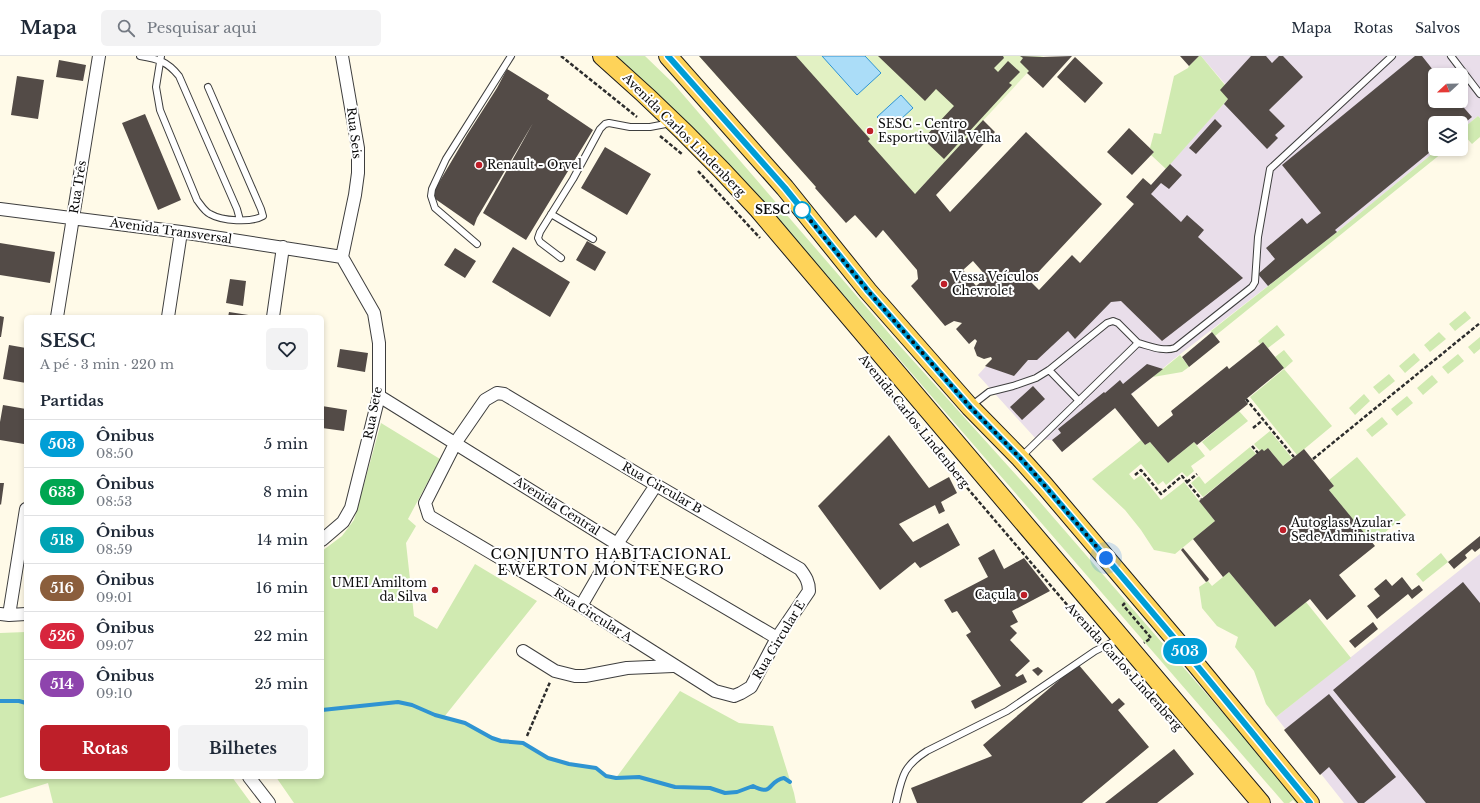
<!DOCTYPE html>
<html lang="pt">
<meta charset="utf-8">
<style>
body{margin:0;font-family:"Libre Baskerville",serif;background:#f2f2f3;color:#1f2937;height:100vh;display:flex;flex-direction:column;font-size:15px;white-space:nowrap}
*{box-sizing:border-box;margin:0}
p{font-size:13px;color:#747a83}
.icon{flex:none;width:22px;height:22px;fill:none;stroke:currentColor;stroke-width:2;stroke-linecap:round;stroke-linejoin:round}
.map{position:relative;flex:1;overflow:hidden}
.details{position:absolute;left:24px;top:259px;width:300px;height:464px;display:flex;flex-direction:column;background:#fff;border-radius:6px;box-shadow:0 2px 6px #0003}
.details>*{flex:none}
.badge{padding:0 8px;border-radius:13px;font-size:14px;line-height:26px}
.needle{width:26px;rotate:248deg}
.tools{position:absolute;left:1428px;top:12px;display:grid;gap:8px}
.tools a{display:grid;place-items:center;width:40px;height:40px;border-radius:6px;background:#fff;box-shadow:0 2px 6px #0003;font-size:20px}
.you{position:absolute;width:20px;height:20px;margin:-10px;border:3px solid #fff;border-radius:50%;background:#1a73e8;box-shadow:0 0 0 6px #1a73e833}
.map>.badge{position:absolute;translate:-50% -50%;box-shadow:0 0 0 2px #fff}
h2{padding:0 16px;font-size:15px;line-height:36px}
.round{display:grid;place-items:center;flex:none;width:42px;height:42px;border-radius:6px;background:#f2f2f3}
.head{display:flex;align-items:center;justify-content:space-between;height:68px;padding:0 16px}
h1{font-size:19px;font-weight:700;line-height:30px}
.action{display:flex;gap:8px;margin-top:auto;padding:8px 16px}
.action a{flex:1;height:46px;border-radius:6px;background:#be1f29;color:#fff;font-size:16px;font-weight:700;line-height:46px;text-align:center}
.action a+a{background:#f2f2f3;color:#1f2937}
ul{padding:0;list-style:none}
li{display:flex;align-items:center;gap:12px;height:48px;padding:0 16px;border-top:1px solid #e0e1e3}
li div{flex:1}
li b{display:block;font-size:15px}
li em{font-style:normal}
li .badge{min-width:44px;font-weight:700;text-align:center}
header{display:flex;align-items:center;gap:24px;box-sizing:border-box;height:56px;padding:0 20px;background:#fff;border-bottom:1px solid #e0e1e3}
header strong{font-size:19px}
nav{display:flex;gap:22px;margin-inline-start:auto;font-size:14px}
.search{width:280px;height:36px;background:#f2f2f3;display:flex;align-items:center;gap:10px;box-sizing:border-box;padding:0 14px;border-radius:6px;color:#747a83;font-size:15px}
.map>svg:first-child{display:block}
.industrial{fill:#e9deea;fill-rule:evenodd}
.green{fill:#d0eab1}
.pitch{fill:#e2f1c3}
.water{fill:#abddf8;stroke:#2f94d2}
.lines{fill:none;stroke-linecap:round;stroke-linejoin:round}
.stream{stroke:#2f94d2;stroke-width:4}
.building{fill:#534b47;fill-rule:evenodd}
.lane-casing{stroke:#3e3e3e;stroke-width:8}
.street-casing{stroke:#3e3e3e;stroke-width:14}
.primary-casing{stroke:#1c1c1c;stroke-width:20}
.path{stroke:#2d2d2d;stroke-width:2.5;stroke-dasharray:4 2;stroke-linecap:butt}
.lane{stroke:#fff;stroke-width:6}
.street{stroke:#fff;stroke-width:12}
.primary{stroke:#fed359;stroke-width:18}
.line-casing{stroke:#fff;stroke-width:9}
.line{stroke:#009ed6;stroke-width:6}
.walk{stroke:#0b0b0b;stroke-width:4;stroke-dasharray:0 7.2}
.poi-dot{fill:#be1f29;stroke:#fff;stroke-width:1.5}
.stop-dot{fill:#fff;stroke:#009ed6;stroke-width:2}
.labels{text-anchor:middle;stroke-width:4;stroke-linejoin:round;paint-order:stroke}
.poi-label{font-size:12px;fill:#0b0b0b;stroke:#fff;text-anchor:start}
.street-label{font-size:12px;fill:#0b0b0b;stroke:#fff}
.stop-label{font-size:12px;font-weight:bold;fill:#0b0b0b;stroke:#fff;text-anchor:end}
.quarter-label{font-size:14px;letter-spacing:1px;fill:#0b0b0b;stroke:#fff}
</style>
<header>
<strong>Mapa</strong>
<div class="search"><svg class="icon" aria-label="search" viewBox="0 0 24 24"><circle cx="10" cy="10" r="6"/><path d="M15 15l6 6"/></svg>Pesquisar aqui</div>
<nav><a>Mapa</a><a>Rotas</a><a>Salvos</a></nav>
</header>
<div class="map">
<svg width="1480" height="747" viewBox="0 0 1480 747">
<rect width="100%" height="100%" fill="#fffae8"/>
<path class="industrial" d="M1201,0H1480V62L1478,60L1461,74V67H1435V93H1438L1337,176L1174,303L1062,396L1052,384L1036,383L978,319L1134,148L1228,43L1225,28ZM1435,19H1461V45H1435Z
M1480,498V747H1344L1276,661Z"/>
<path class="green" d="M613,0H645L673,27L899,289L1027,431L1301,747H1296L1293,744L1289,747H1284L764,147Z
M1199,0H1201L1225,29L1228,43L1166,113L1151,99L1154,96L1150,92L1154,77L1161,78L1174,20L1188,12L1189,10Z
M1478,60L1480,62V81L1472,88L1464,79L1461,81V74Z
M1438,93H1447L1215,280L1211,275L1337,176Z
M1465,255L1471,262L1455,275L1449,268Z
M1277,269L1285,279L1268,292L1263,286L1260,288L1258,285Z
M1439,276L1446,283L1430,296L1424,289Z
M1480,281V293L1474,298L1468,291Z
M1284,294L1293,305L1284,313L1332,370L1297,399L1250,341L1284,313L1275,301Z
M1414,297L1420,304L1405,317L1399,310Z
M1458,298L1464,305L1448,318L1442,311Z
M1180,299L1189,311L1182,316L1153,321Z
M1389,318L1395,325L1379,338L1373,331Z
M1432,319L1438,326L1423,339L1417,332Z
M1364,338L1370,345L1355,359L1349,352Z
M1407,340L1413,347L1397,360L1391,353Z
M1239,355L1248,365L1210,395L1202,386Z
M1382,361L1388,368L1372,381L1366,374Z
M381,367L440,403L408,463L416,470L406,487L414,560L437,573L475,508L537,545L444,661L465,667L492,682L501,685L523,687L548,702L569,708L596,712L606,720L616,722L680,635L739,667L773,670L794,737L796,747H294L276,721H322V495L342,480L354,464Z
M1270,375L1292,402L1283,410L1268,392L1264,395H1260L1254,388Z
M1141,384L1145,389L1150,386L1168,407L1194,386L1205,400L1191,410L1194,415L1187,421L1182,416L1166,429L1163,425L1158,429L1141,408L1129,418L1134,424L1141,419L1161,444L1184,426L1215,465L1175,498L1154,494L1141,474L1125,454L1092,423Z
M1250,391L1256,398L1203,441L1191,427L1199,420L1205,428Z
M1357,401L1406,459L1372,487L1329,434L1334,430L1329,424Z
M1441,497L1448,506L1423,526L1416,518Z
M1229,516L1275,571L1306,546L1351,602L1276,661L1266,648L1254,615L1235,591L1238,581L1217,570L1202,552L1199,531L1208,525L1212,530Z
M26,576V721H232L251,747H53L48,727L0,742V577Z"/>
<path class="pitch" d="M699,0H1043L915,138L816,131Z"/>
<path class="water" d="M822,0H865L881,17L857,39Z
M901,39L913,52L889,74L877,61Z"/>
<g class="lines">
<path class="stream" d="M0,645H19L26,647
M322,654L398,646L412,649L435,659L465,667L492,682L501,685L523,687L548,702L569,708L596,712L606,720L616,722L639,721L675,731L710,732L725,737L737,736L753,730C774,741 767,725 784,722L790,726"/>
</g>
<path class="building" d="M699,0H796L870,83L868,85L915,138L983,64L995,76L936,139L950,156L1026,76L1102,148L1030,225L1039,234L1072,199L1080,207L1134,148L1126,141L1143,122L1151,129L1170,108L1182,119L1169,133L1161,127L1151,138L1181,166L1187,159L1204,174L1198,181L1243,222L1162,285L1121,245L1111,246L1075,283L1068,275L1037,304H1028L1014,320L985,310L992,303L991,301L984,303L977,300L974,292L977,285L975,283L969,288L956,273L962,267L954,265L945,270L911,230L918,223L917,214L883,174L876,182L855,159L846,167L815,132L816,131ZM973,205L987,221L976,230L963,214Z
M878,0H1003L1004,2L994,12L998,16L1008,5L1020,16L1009,27L1012,29L944,103L923,83L954,50L936,33L925,45Z
M1020,0L1042,1L1072,0L1043,32L1027,17L1029,15L1020,6L1023,2Z
M1180,0H1199L1189,10Z
M1251,0H1266L1272,7L1279,0H1283L1303,21L1269,54L1285,70L1275,79L1278,82L1267,93L1224,48L1228,43L1220,34Z
M1415,0H1422L1437,19H1435V45H1458L1472,61L1461,70V67H1435V92L1335,174L1337,176L1268,230L1258,218L1275,203L1266,192L1302,162L1307,168L1321,157L1282,109Z
M1075,1L1103,27L1085,47L1057,21Z
M59,4L86,9L83,25L56,21Z
M507,13L549,39L547,43L593,74L526,184L483,157L533,67L477,162L474,170L431,140L467,79L497,32Z
M17,20L44,24L38,63L11,59Z
M145,58L181,144L158,154L122,67Z
M1215,63L1222,70L1196,98L1189,92Z
M1129,72L1154,96L1132,119L1107,96Z
M605,91L651,118L627,159L581,132Z
M587,185L606,196L595,215L576,204Z
M0,187L55,196L50,227L0,219Z
M513,191L570,226L550,261L492,226Z
M455,192L476,205L465,222L444,209Z
M230,223L246,225L243,250L226,247Z
M229,256L255,260V261H228Z
M0,260L4,261L1,281H0Z
M1212,276L1220,286L1189,311L1182,301Z
M1263,286L1284,312L1245,344L1248,348L1197,389L1194,386L1168,407L1150,386L1145,389L1115,352L1062,396L1052,384L1061,377L1058,373L1104,336L1105,337L1120,324L1123,328L1147,308L1163,313L1131,338L1158,371L1173,359L1171,355L1227,310L1229,313Z
M9,289L26,292V327L3,323Z
M340,293L368,297L365,316L337,311Z
M1033,330L1045,343L1022,364L1010,351Z
M3,349L26,353V378L24,388L0,384V366Z
M322,350L347,354L344,375L322,372Z
M889,379L929,432L949,421L957,437L941,446L945,455L939,458L935,449L899,468L913,486L948,467L960,489L920,512L915,506L880,534L818,450Z
M1268,392L1283,410L1304,393L1334,430L1329,434L1375,490L1339,519L1356,540L1327,564L1310,543L1275,571L1229,516L1223,521L1193,483L1215,465L1199,445L1262,393L1264,395Z
M0,427H4L1,449L0,448Z
M1480,480V492L1475,496L1472,493L1465,499L1467,502L1454,513L1448,506Z
M1183,492L1209,523L1208,525L1206,526L1181,494Z
M994,493L1004,513L1024,502L1050,535L1012,555L1018,566L1010,570L1017,577L1010,584L1030,605L1015,619L1017,621L1023,618L1027,626L975,653L971,645L1001,630L966,579L971,576L957,555L952,557L944,544L988,521L978,502Z
M1402,521L1412,534L1419,529L1423,534L1412,543L1408,538L1377,563L1367,550L1380,540L1374,533L1386,523L1392,530Z
M1463,526L1480,547V747H1426L1333,634Z
M1373,566L1378,573L1355,592L1349,585Z
M1078,608L1112,648L1119,642L1125,648L1118,654L1149,691L1082,747H917L911,732L992,700L983,689Z
M1038,611L1043,615L1038,620L1032,614Z
M1329,638L1396,721L1364,747H1358L1329,711L1320,719L1284,674Z
M1174,693L1194,718L1157,747H1105Z"/>
<g class="lines">
<g class="lane-casing">
<path id="lane" d="M140,0C158,3 167,5 179,20L237,153L240,164
M161,0L156,31L160,54L197,144C201,149 204,155 210,158C222,165 251,167 263,160L261,153L208,31
M1451,0L1480,38
M551,158L593,183
M477,188L435,152L431,140L432,133L446,103L511,0
M561,202L540,186L538,182L540,176L573,123L600,73L605,68L609,67L630,71H650L671,67
M1138,287C1150,290 1163,296 1175,292L1252,231L1255,226L1258,181L1270,113L1392,0
M1049,314L1079,345
M971,350L989,336L1013,330L1036,322L1049,314L1107,267L1113,265L1118,267L1138,287L1021,401
M896,747C902,721 903,710 927,695L1007,655L1095,595L1119,583"/>
</g>
<g class="street-casing">
<path id="street" d="M0,153L181,176L342,201
M342,201L355,139L358,117V92L342,0
M57,261L99,0
M168,261L181,176
M273,261L283,191
M497,337L504,338L656,429L800,513C806,521 809,526 809,535L777,582L751,631L741,637L734,640L715,635L581,550L429,460L425,447L456,386L485,344Z
M379,340L617,488L777,582
M322,484L343,466L351,452L379,340V287L374,257L342,201
M581,550L617,488L656,429
M0,558L9,559L26,558
M9,559L26,453
M523,595L555,615L575,620H585L627,612L673,610
M249,721L269,747"/>
</g>
<g class="primary-casing">
<path id="primary" d="M602,0C657,48 709,99 758,153L1261,747
M668,0L785,132L868,235L970,351L1020,402L1045,430L1180,589L1310,747"/>
</g>
<path class="path" d="M561,0L637,61
M660,80L682,98
M698,115L760,182
M873,315L916,372L1098,585
M1246,343L1294,401
M1253,372L1263,364
M1252,390L1258,397
M1313,403L1480,267
M1135,419L1141,414L1161,438L1182,420L1201,443
M1187,426L1197,418
M1125,547L1123,549L1151,582L1144,587
M1109,597L1134,624
M527,680L550,626"/>
<use href="#lane" class="lane"/>
<use href="#street" class="street"/>
<use href="#primary" class="primary"/>
</g>
<g class="lines">
<g class="line-casing">
<path id="line" d="M668,0L785,132L868,235L970,351L1020,402L1045,430L1180,589L1310,747"/>
</g>
<use href="#line" class="line"/>
<path class="walk" d="M802,154L868,235L970,351L1029,411L1106,502"/>
</g>
<g class="poi-dot">
<circle cx="870" cy="75" r="4"/>
<circle cx="479" cy="109" r="4"/>
<circle cx="944" cy="228" r="4"/>
<circle cx="1283" cy="474" r="4"/>
<circle cx="435" cy="534" r="4"/>
<circle cx="1024" cy="539" r="4"/>
</g>
<circle class="stop-dot" cx="802" cy="154" r="8"/>
<g class="labels">
<g class="poi-label">
<text x="878" y="72">SESC - Centro<tspan x="878" dy="14">Esportivo Vila Velha</tspan></text>
<text x="487" y="113">Renault - Orvel</text>
<text x="952" y="225">Vessa Veículos<tspan x="952" dy="14">Chevrolet</tspan></text>
<text x="1291" y="471">Autoglass Azular -<tspan x="1291" dy="14">Sede Administrativa</tspan></text>
<text x="427" y="531" text-anchor="end">UMEI Amiltom<tspan x="427" dy="14">da Silva</tspan></text>
<text x="1016" y="543" text-anchor="end">Caçula</text>
</g>
<g class="street-label">
<text transform="translate(354 77) rotate(83)" y="4">Rua Seis</text>
<text transform="translate(684 79) rotate(45)" y="4">Avenida Carlos Lindenberg</text>
<text transform="translate(78 131) rotate(-81)" y="4">Rua Três</text>
<text transform="translate(171 175) rotate(8)" y="4">Avenida Transversal</text>
<text transform="translate(373 357) rotate(-79)" y="4">Rua Sete</text>
<text transform="translate(914 365) rotate(51)" y="4">Avenida Carlos Lindenberg</text>
<text transform="translate(662 432) rotate(30)" y="4">Rua Circular B</text>
<text transform="translate(557 450) rotate(32)" y="4">Avenida Central</text>
<text transform="translate(593 559) rotate(32)" y="4">Rua Circular A</text>
<text transform="translate(779 584) rotate(-59)" y="4">Rua Circular E</text>
<text transform="translate(1124 611) rotate(48)" y="4">Avenida Carlos Lindenberg</text>
</g>
<g class="stop-label">
<text x="790" y="158">SESC</text>
</g>
<g class="quarter-label">
<text x="611" y="503">CONJUNTO HABITACIONAL<tspan x="611" dy="16">EWERTON MONTENEGRO</tspan></text>
</g>
</g>
</svg>
<div class="tools">
<a><svg class="needle" viewBox="-14 -14 28 28"><path d="M0-13l5 13h-10z" fill="#e53935"/><path d="M0 13l5-13h-10z" fill="#747a83"/></svg></a>
<a><svg class="icon" aria-label="layers" viewBox="0 0 24 24"><path d="M12 4l9 5-9 5-9-5zM3 14l9 5 9-5"/></svg></a>
</div>
<div class="you" style="left:1106px;top:502px"></div>
<b class="badge" style="left:1185px;top:595px;background:#009ed6;color:#fff">503</b>
<section class="details">
<div class="head"><div><h1>SESC</h1><p>A pé · 3 min · 220 m</p></div><a class="round"><svg class="icon" aria-label="heart" viewBox="0 0 24 24"><path d="M12 20l-8-8c-3-5 5-10 8-4 3-6 11-1 8 4z"/></svg></a></div>
<h2>Partidas</h2>
<ul>
<li><span class="badge" style="background:#009ed6;color:#fff">503</span><div><b>Ônibus</b><p>08:50</p></div><em>5 min</em></li>
<li><span class="badge" style="background:#00a651;color:#fff">633</span><div><b>Ônibus</b><p>08:53</p></div><em>8 min</em></li>
<li><span class="badge" style="background:#00a3b4;color:#fff">518</span><div><b>Ônibus</b><p>08:59</p></div><em>14 min</em></li>
<li><span class="badge" style="background:#8b5e3c;color:#fff">516</span><div><b>Ônibus</b><p>09:01</p></div><em>16 min</em></li>
<li><span class="badge" style="background:#d7263d;color:#fff">526</span><div><b>Ônibus</b><p>09:07</p></div><em>22 min</em></li>
<li><span class="badge" style="background:#8e44ad;color:#fff">514</span><div><b>Ônibus</b><p>09:10</p></div><em>25 min</em></li>
</ul>
<div class="action"><a>Rotas</a><a>Bilhetes</a></div>
</section>
</div>
